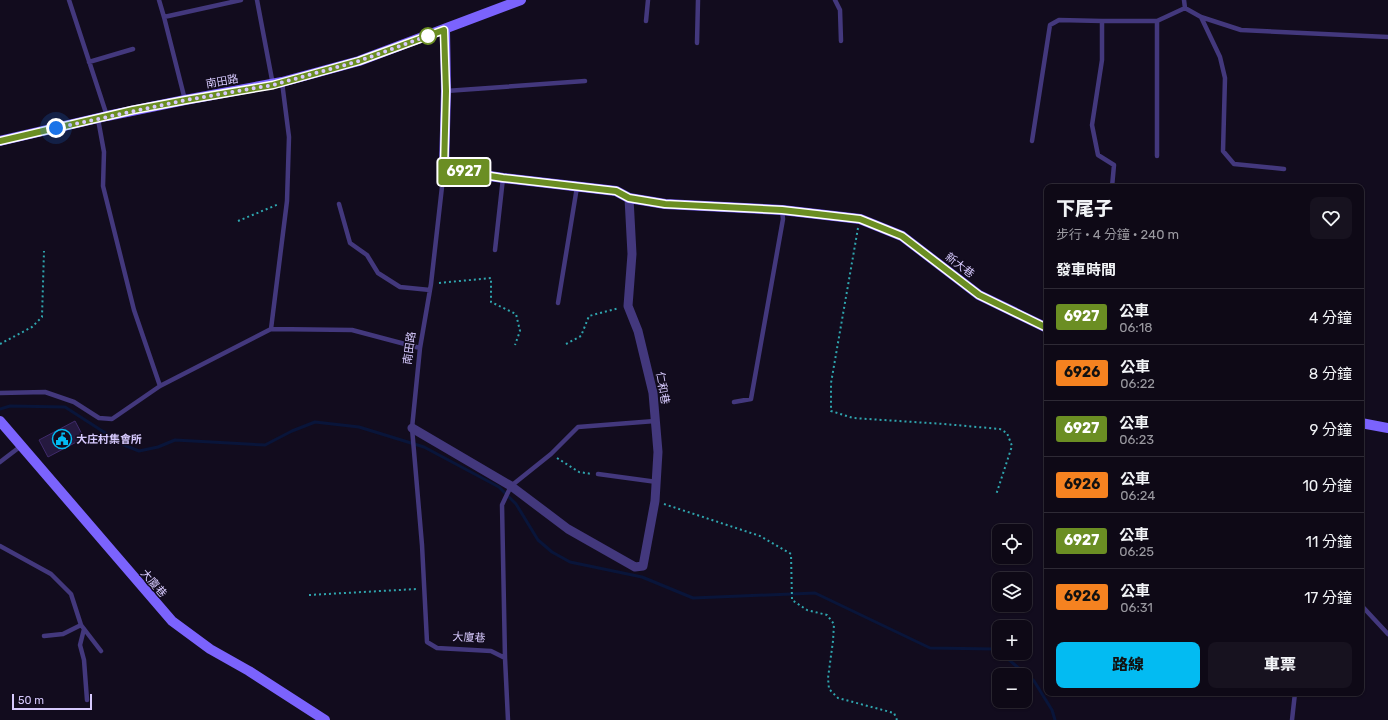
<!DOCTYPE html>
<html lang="zh-TW">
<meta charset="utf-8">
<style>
body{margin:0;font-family:Rubik,"Noto Sans TC",sans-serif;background:#17121f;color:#f1f3f6;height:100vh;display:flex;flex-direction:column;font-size:15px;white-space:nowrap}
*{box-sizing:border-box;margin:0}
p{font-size:13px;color:#9b9aa1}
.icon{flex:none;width:22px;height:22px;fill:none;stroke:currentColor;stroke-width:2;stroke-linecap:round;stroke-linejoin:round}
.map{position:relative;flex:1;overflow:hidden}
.drawer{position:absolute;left:1044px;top:184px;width:320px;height:512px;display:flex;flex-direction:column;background:#0e0916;border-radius:8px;box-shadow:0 1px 3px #0004,0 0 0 1px #2e2a35}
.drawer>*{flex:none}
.badge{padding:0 8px;border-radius:3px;font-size:14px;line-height:26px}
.buttons{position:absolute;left:992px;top:524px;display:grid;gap:8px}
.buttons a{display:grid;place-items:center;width:40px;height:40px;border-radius:8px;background:#0e0916;box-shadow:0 1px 3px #0004,0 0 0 1px #2e2a35;font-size:20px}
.scale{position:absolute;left:12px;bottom:10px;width:80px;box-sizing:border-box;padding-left:4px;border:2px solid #d7cafe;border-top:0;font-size:11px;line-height:14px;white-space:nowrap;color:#d7cafe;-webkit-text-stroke:3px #120c1e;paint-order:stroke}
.you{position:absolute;width:20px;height:20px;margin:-10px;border:3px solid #fff;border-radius:50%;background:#1a73e8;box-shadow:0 0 0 6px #1a73e833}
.map>.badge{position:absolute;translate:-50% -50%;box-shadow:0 0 0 2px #fff}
h2{padding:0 12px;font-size:15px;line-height:36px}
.round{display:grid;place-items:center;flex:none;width:42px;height:42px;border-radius:8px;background:#17121f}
.headline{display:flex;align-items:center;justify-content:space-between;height:68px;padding:0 12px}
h1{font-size:19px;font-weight:800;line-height:30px}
.action{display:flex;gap:8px;margin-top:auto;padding:8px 12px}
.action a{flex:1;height:46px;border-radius:8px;background:#03bbf2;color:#111;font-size:16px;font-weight:800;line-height:46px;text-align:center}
.action a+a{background:#17121f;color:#f1f3f6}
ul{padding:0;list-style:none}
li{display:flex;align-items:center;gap:12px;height:56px;padding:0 12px;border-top:1px solid #2e2a35}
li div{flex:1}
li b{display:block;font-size:15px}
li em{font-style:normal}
li .badge{min-width:44px;font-weight:700;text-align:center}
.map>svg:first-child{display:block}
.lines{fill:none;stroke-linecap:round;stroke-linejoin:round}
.stream{stroke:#09153a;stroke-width:3}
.building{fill:#25193f;stroke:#402b6b}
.path{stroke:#2fa5ae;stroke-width:2;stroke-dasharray:2 3;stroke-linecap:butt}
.lane{stroke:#43387d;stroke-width:4.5}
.street{stroke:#43387d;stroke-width:9}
.secondary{stroke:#7b63fd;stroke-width:10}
.line-casing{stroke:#fff;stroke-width:9}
.line{stroke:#6b8e23;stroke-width:6}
.walk{stroke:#d7cafe;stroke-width:4;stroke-dasharray:0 7.2}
.stop-dot{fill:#fff;stroke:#6b8e23;stroke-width:2}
.labels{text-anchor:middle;stroke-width:3;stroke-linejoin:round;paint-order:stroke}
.street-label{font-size:11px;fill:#d7cafe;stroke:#120c1e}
.poi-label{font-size:11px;font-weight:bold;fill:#d7cafe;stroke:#120c1e;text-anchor:start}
</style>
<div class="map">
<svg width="1388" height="720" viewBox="0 0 1388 720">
<rect width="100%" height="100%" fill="#120c1e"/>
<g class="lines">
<path class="stream" d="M0,409L10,406L65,407L124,445L139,451L158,447L175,440L265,445L292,431L315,422L359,427L424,447L499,487L516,504L538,540L552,552L570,562L642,577L693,598L815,593L930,648L996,649L999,651
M1001,653L1034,681L1052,710L1055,720"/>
</g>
<path class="building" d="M75,421L84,438L48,457L39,440Z"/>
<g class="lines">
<path class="path" d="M238,221L279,204
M858,228L831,383V411L853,418L944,424L1000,429L1007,433L1012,446L996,495
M439,283L491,278V302L516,314L520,331L515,345
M0,344L32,327L42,317L44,251
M566,344L581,336L589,316L619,308
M557,458L579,472L592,474
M664,504L760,536L791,554L792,600L807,610L827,615L834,624L833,641L828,678L829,689L838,698L894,713L897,720
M309,595L417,589"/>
<path class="lane" d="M69,0L107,116
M159,0L164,17L241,0
M257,0L273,85
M835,0L840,10L841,41
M1184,0L1185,8L1201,17L1241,30L1388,37
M164,17L185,100
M1201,17L1220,57L1225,78L1223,151L1234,164L1284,169
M646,21L648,0
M1157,21V156
M697,43L698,0
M89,62L133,49
M446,91L585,81
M98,119L104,152L103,186L134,310L160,386
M1032,141L1050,25L1059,20L1102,21
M444,169L431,284L420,348L412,428L422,545L427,642L437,648L491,651L505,658L508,720
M1112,187L1114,165L1098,155L1092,125L1102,60V21H1157L1185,8
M339,204L350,243L367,255L378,273L400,287L430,290
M495,250L503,178
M558,303L577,187
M271,329L352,330L420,348
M0,393L45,392L74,402L99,418L112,419L160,386L271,329L287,201L289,137L282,82
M734,402L751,399L783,219L782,210
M0,462L21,446
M598,474L657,482
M0,546L51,574L71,594L81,625L101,651
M1361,605L1388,634
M84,629L80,645L84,660L87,700
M44,636L63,634L81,625
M505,658L502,505L511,486L551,454L578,427L655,421
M1292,720L1295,693"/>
<path class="street" d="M412,428L511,486L568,529L635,567L643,566L655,501L658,452L653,393L638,331L628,306L632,254L629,198"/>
<path class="secondary" d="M445,30L446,91L444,169L503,178L616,191L629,198L665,204L782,210L860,219L902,236L979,295L1047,328
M0,141L107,116L185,100L282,82L359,61L521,0
M0,421L172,621L210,649L249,671L325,720
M1361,423L1388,428"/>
</g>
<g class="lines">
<g class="line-casing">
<path id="line" d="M0,141L133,110L186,100L273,85L359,61L444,30L446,91L444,169L503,178L616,191L629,198L665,204L782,210L860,219L902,236L979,295L1047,328"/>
</g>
<use href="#line" class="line"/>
<path class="walk" d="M56,128L186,100L273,85L359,61L430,35L428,36"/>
</g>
<defs>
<g id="civic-ring" transform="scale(1)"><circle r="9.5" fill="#120c1e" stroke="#03bbf2" stroke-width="1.5"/><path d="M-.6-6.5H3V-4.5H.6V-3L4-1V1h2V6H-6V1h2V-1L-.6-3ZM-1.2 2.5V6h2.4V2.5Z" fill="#03bbf2"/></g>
</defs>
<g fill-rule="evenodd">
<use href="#civic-ring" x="62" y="439"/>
</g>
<circle class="stop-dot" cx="428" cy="36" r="8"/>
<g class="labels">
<g class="street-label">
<text transform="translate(222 81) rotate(-10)" y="4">南田路</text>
<text transform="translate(960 265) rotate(37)" y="4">新大巷</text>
<text transform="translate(409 348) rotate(-82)" y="4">南田路</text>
<text transform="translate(663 388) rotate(80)" y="4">仁和巷</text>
<text transform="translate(154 583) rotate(49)" y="4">大廈巷</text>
<text transform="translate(469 637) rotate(3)" y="4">大廈巷</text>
</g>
<g class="poi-label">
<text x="76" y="443">大庄村集會所</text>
</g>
</g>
</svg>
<div class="buttons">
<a><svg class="icon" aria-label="locate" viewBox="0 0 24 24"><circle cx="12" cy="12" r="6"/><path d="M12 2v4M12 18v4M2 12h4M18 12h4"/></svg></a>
<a><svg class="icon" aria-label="layers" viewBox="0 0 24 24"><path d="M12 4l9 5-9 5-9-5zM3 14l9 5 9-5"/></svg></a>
<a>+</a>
<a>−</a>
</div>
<div class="scale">50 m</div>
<div class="you" style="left:56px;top:128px"></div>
<b class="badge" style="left:464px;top:172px;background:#6b8e23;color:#fff">6927</b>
<section class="drawer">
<div class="headline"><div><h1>下尾子</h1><p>步行 · 4 分鐘 · 240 m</p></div><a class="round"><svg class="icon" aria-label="heart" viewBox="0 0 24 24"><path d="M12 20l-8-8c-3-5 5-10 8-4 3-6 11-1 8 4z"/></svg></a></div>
<h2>發車時間</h2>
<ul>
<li><span class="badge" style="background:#6b8e23;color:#fff">6927</span><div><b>公車</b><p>06:18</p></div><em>4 分鐘</em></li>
<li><span class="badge" style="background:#f58220;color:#111">6926</span><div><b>公車</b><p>06:22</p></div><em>8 分鐘</em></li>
<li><span class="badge" style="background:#6b8e23;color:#fff">6927</span><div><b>公車</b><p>06:23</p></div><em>9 分鐘</em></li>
<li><span class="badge" style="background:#f58220;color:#111">6926</span><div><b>公車</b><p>06:24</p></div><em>10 分鐘</em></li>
<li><span class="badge" style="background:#6b8e23;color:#fff">6927</span><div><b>公車</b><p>06:25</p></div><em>11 分鐘</em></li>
<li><span class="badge" style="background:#f58220;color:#111">6926</span><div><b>公車</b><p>06:31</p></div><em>17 分鐘</em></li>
</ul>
<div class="action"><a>路線</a><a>車票</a></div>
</section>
</div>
